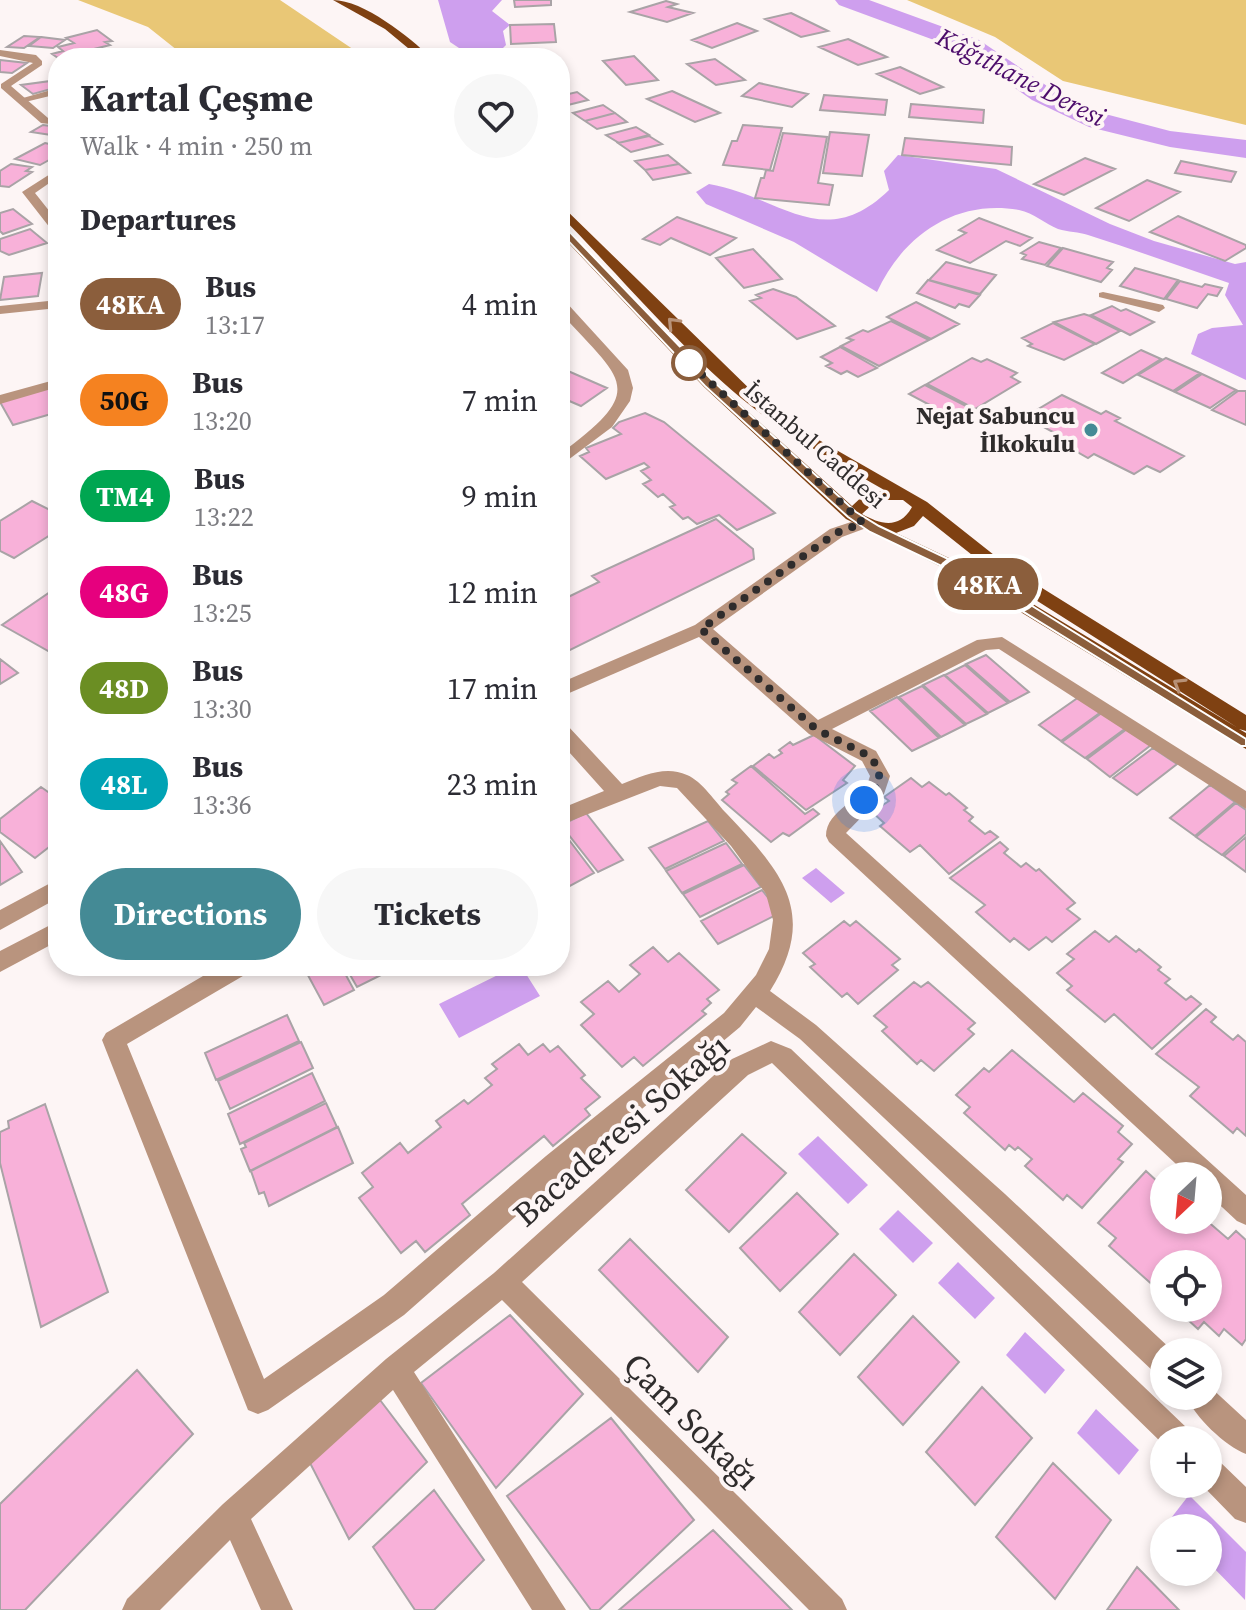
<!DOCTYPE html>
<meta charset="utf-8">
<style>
body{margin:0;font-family:"Source Serif 4",serif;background:#f7f7f7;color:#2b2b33;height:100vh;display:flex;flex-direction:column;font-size:30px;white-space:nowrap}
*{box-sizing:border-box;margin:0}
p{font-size:26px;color:#7c7c81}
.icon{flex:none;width:44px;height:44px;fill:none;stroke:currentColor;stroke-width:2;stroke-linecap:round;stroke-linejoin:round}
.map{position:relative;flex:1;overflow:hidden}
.sheet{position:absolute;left:48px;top:48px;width:522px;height:928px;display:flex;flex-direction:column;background:#fff;border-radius:32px;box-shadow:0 4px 12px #0003}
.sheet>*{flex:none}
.badge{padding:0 16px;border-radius:26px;font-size:28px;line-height:52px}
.needle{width:52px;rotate:206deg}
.buttons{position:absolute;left:1150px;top:1162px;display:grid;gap:16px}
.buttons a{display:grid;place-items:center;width:72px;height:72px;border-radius:50%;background:#fff;box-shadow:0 4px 12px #0003;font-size:40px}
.you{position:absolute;width:40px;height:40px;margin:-20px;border:6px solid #fff;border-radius:50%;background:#1a73e8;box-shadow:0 0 0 12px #1a73e833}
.map>.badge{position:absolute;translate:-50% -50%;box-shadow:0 0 0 4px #fff}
h2{padding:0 32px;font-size:30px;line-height:72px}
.round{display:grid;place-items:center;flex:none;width:84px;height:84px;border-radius:42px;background:#f7f7f7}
.headline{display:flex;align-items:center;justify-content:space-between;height:136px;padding:0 32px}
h1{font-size:38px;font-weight:700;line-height:60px}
.primary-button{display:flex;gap:16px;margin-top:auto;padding:16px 32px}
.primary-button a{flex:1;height:92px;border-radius:48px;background:#448a95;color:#fff;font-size:32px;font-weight:700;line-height:92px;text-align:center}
.primary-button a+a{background:#f7f7f7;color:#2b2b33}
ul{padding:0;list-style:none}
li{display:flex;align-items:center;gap:24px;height:96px;padding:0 32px}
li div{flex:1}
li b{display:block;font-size:30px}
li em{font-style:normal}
li .badge{min-width:88px;font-weight:700;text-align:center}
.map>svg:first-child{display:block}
.green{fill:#e9c776}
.water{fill:#ce9fee}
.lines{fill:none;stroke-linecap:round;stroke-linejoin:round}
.river{fill:#ce9fee;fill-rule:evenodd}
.building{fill:#f8b1d9;stroke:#a9a3a6;stroke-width:2}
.lane{fill:#b9947e;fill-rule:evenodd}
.street{fill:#b9947e;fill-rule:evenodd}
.primary{fill:#7f4112;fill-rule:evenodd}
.oneway{stroke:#b89278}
.line{fill:#8b5e3c;stroke:#fff;stroke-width:2}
.walk{stroke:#2f2c2c;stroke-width:8;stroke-dasharray:0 14.4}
.stop-dot{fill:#fff;stroke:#8b5e3c;stroke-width:4}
.poi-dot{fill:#448a95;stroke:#fdf5f5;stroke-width:3}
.labels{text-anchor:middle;stroke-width:8;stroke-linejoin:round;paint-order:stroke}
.far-poi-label{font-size:24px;font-weight:bold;fill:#2f2c2c;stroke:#fdf5f5;text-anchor:end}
.far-street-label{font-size:24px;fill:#2f2c2c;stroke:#fdf5f5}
.far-water-label{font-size:26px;font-style:italic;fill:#4c0c6b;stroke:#fdf5f5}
.near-street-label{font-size:34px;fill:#2f2c2c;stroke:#fdf5f5}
</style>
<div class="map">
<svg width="1246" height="1610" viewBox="0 0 1246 1610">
<rect width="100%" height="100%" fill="#fdf5f5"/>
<path class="green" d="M78,0H280L366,58H187L148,27Z
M907,0H1246V125L1063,81L995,37Z"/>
<path class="water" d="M438,0H502L492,11L510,25L503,31L506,45L498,53L474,58L450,42Z
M898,155L996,169L1110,224L1154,241L1235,264L1246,262V380L1191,354L1198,334L1212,328L1243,325L1225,295L1229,283C1182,267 1135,250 1088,235C1079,232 1068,232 1058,229C1045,224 1034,213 1019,210C956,199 903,235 877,292L794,242L706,204L696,192L709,184C780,196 823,254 889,190L884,171Z
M816,868L845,893L831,903L802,878Z
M516,966H521L540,996L459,1038L439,1004Z
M818,1136L868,1185L848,1204L798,1154Z
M898,1210L933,1243L913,1263L879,1229Z
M958,1262L995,1298L975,1319L938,1283Z
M1025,1332L1065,1370L1045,1394L1006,1355Z
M1096,1409L1139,1450L1119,1475L1077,1433Z
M1189,1495L1246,1552L1245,1600L1208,1562V1528H1175L1168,1522Z"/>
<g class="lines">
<path class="river" d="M835,0H869L979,40L1050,88L1109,115L1170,131L1246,140V158L1170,147L1089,127L1032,100L961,50L839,5Z"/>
</g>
<path class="building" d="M514,0H551V5L515,7Z
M666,1L677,4L668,7L693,13L667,22L630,12Z
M791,13L828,31L801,37L765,19Z
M737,23L757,31L712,48L692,40Z
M554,24L556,42L511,44L510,25Z
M97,30L112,41L105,42L110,45L86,51L96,58H58L52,54L63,51L58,47L74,43L66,38Z
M24,36L40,37L24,48L7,47Z
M41,37L65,40L53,48L29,46Z
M848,39L887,57L858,65L819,47Z
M634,56L658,80L626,85L603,61Z
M715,59L745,80L716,85L687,64Z
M0,60L27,63L12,73L0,72Z
M900,67L943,87L920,94L877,74Z
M58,80V87L33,94L21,85Z
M759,83L808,94L792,107L742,96Z
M672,91L720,113L695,122L647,99Z
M577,92L588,100L560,107V96Z
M824,95L887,100L885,115L820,110Z
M911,104L984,110L983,123L909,117Z
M603,105L615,113L585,121L573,113Z
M615,113L627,122L597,129L585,121Z
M43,125L58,127V136L31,132Z
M743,125L782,128L770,170L723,165L732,141H737Z
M636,127L649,135L619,143L606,135Z
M830,132L869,135L862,176L823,173Z
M783,133L827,137L818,183L833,185L829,205L755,198L761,178H764L766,170L773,171Z
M649,136L662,144L631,152L618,143Z
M905,138L1012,147L1011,165L902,155Z
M45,143L58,146V155L40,165L15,159Z
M668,155L679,164L645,170L635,161Z
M1085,158L1115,169L1064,195L1034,184Z
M1181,161L1236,172L1231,182L1175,173Z
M11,164L32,167L26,171L32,172L9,187L0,186V171Z
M679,164L690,173L653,180L645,170Z
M1147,180L1180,192L1129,221L1096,208Z
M13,209L32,224L3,234L0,231V213Z
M1178,216L1246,245V248L1225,261L1150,232Z
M677,217L736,238L710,255L671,238L660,245L643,239Z
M979,218L1032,238L1020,246L1006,241L970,263L937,250L966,233L959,230Z
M30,229L47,243L9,255L0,251V239Z
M1039,242L1061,248L1045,265L1022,259L1026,255L1021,253Z
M1063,248L1113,262L1107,268L1112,270L1101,282L1047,266Z
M753,249L782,279L744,288L716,258Z
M946,262L996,275L980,294L929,280Z
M1135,268L1178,280L1164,299L1120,286Z
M42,273L38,296L0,300L4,277Z
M928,280L980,295L969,307L959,304L955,308L917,293Z
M1180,281L1202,287L1205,284L1222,288L1217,296L1208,294L1197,308L1166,299Z
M773,289L796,297L835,326L797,339L750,301L761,298L756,295Z
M916,302L959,324L931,339L887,317Z
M1112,306L1121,311L1126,309L1154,322L1130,335L1091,315Z
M1084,314L1090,316L1120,331L1096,344L1054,322Z
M891,321L929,340L879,366L841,346L853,340L847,338L863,330L868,332Z
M1053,323L1095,344L1064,360L1028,346L1032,344L1022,338Z
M840,347L877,368L858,377L847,371L841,374L826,366L832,363L821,357Z
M1141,350L1161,359L1123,383L1102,373Z
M972,358L981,362L987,359L1017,373L1011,377L1020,382L975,409L927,384Z
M1166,358L1200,373L1173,391L1138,375Z
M568,371L607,388L581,406L560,397V376Z
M1202,374L1236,390L1210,408L1175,392Z
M58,385V412L13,425L0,402Z
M925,385L974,410L958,420L944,413L938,416L922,407L928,404L909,394Z
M1238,391H1246V425L1212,410Z
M1062,395L1101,414L1106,411L1120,418L1115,421L1184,456L1160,472L1147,466L1134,474L1094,454L1088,458L1060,442L1066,439L1025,417Z
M645,413L664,422L775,513L737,530L719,515L697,524L688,517L683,519L670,507L675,505L663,494L658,497L643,484L651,480L641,471L649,467L644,463L606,479L580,456L589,452L586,448L621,434L613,428L619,422Z
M32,501L58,514V530L14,558L0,551V521Z
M716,519L753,549L754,559L560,655V601L599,582L592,576Z
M53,590L58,593V646L50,652L2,625Z
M986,655L1029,692L1010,702L966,664Z
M0,659L18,673L0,684Z
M965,665L1008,703L988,713L945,675Z
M944,675L987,714L966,724L923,685Z
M922,686L965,725L941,737L899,697Z
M897,697L939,738L912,751L870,711Z
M1079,697L1101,712L1061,741L1039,725Z
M1103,712L1126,728L1085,758L1062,742Z
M1127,729L1151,745L1110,777L1087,759Z
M814,735L855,766L843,780L847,783L806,810L753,766L769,754L774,758L782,753L779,750L790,742L793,745Z
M1153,748L1177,764L1137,795L1113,778Z
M751,766L805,814L813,809L819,814L789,836L783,833L771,842L722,800L729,794L726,792L737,783L732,780Z
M911,778L922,787L929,782L946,795L949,793L967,808L964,810L973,817L969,821L985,834L990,831L998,837L949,874L920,845L910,852L880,826L884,823L872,812L889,801L884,797Z
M1210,785L1235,802L1195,836L1170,818Z
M41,787L58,799V840L35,858L0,832V819Z
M1236,803L1246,810V834L1222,855L1196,837Z
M586,813L623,860L598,872L561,825Z
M708,821L724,841L665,869L649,848Z
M560,828L594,873L568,887L560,876Z
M1246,837V872L1224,856Z
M0,841L22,872L0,885Z
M1000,842L1008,849L1004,853L1021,867L1026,863L1036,871L1039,869L1075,903L1067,909L1080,919L1052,942L1046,937L1029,950L1014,938L1010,942L976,912L985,905L950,878Z
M726,843L742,864L682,893L666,871Z
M744,865L761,887L700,917L683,894Z
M762,890L780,913L718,944L701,921Z
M844,921L850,926L856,921L900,959L892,965L898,970L858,1004L847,993L842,997L810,967L815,964L803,953Z
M1095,931L1109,942L1116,936L1136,952L1139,949L1161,967L1158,970L1170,979L1165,983L1186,1000L1191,996L1201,1004L1152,1049L1114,1014L1105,1022L1067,990L1072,986L1057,973L1074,959L1067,954Z
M653,947L668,962L679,953L719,990L707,999L711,1003L702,1011L706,1014L643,1066L634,1057L622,1067L581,1025L594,1014L581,1002L608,981L619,992L640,974L630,965Z
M303,966H341L354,990L324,1005Z
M345,966H383L387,972L357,987Z
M914,982L921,987L928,982L975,1023L968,1029L974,1034L934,1071L921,1060L917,1064L882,1031L887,1027L874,1016Z
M1206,1009L1216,1017L1211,1022L1233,1040L1238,1035L1246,1042V1136L1237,1128L1233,1133L1190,1096L1199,1087L1156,1054Z
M287,1015L299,1041L216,1080L205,1053Z
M301,1042L313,1068L230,1109L218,1081Z
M519,1044L528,1055L543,1044L550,1052L558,1046L585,1075L581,1078L600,1097L585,1109L590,1115L553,1146L544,1136L462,1204L470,1215L425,1252L416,1241L401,1253L359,1198L373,1187L362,1173L400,1143L408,1153L441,1127L436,1121L464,1100L468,1104L492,1085L485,1078L497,1069L492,1064Z
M1012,1050L1074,1102L1083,1093L1123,1126L1118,1132L1132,1144L1118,1159L1123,1162L1082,1208L1067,1195L1063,1200L1025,1166L1032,1159L1018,1147L1015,1150L1009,1145L1005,1150L964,1113L970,1107L956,1095L984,1068L989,1072Z
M312,1073L325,1101L240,1144L228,1114Z
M326,1103L337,1127L250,1171L241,1149L246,1147L244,1143Z
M45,1104L108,1292L41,1327L0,1163V1132L9,1128L8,1121Z
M338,1127L353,1163L269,1206L264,1192L259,1194L251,1171Z
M742,1134L786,1173L729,1232L686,1190Z
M1146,1171L1159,1183L1164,1177V1220H1206L1228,1239L1236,1231L1246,1240V1339L1242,1345L1224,1329L1219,1336L1204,1322L1198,1329L1175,1308H1208V1264H1164V1285L1162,1283L1156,1288L1109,1246L1116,1238L1098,1223Z
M797,1193L838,1234L780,1291L740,1248Z
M630,1239L728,1337L698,1372L599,1270Z
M854,1254L896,1295L840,1355L799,1312Z
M510,1315L583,1394L496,1488L421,1383Z
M913,1316L959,1362L903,1425L858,1377Z
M137,1370L193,1434L25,1610H0V1504Z
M982,1387L1032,1438L975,1505L926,1452Z
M380,1400L427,1462L349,1539L309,1461Z
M611,1418L694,1520L599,1610H591L507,1496Z
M1053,1463L1111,1520L1055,1599L996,1537Z
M434,1490L484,1560L434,1610H415L373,1547Z
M713,1530L792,1610H619Z
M1137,1567L1179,1610H1107Z"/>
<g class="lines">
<path class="lane" d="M58,88V94L21,103L16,100Z
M1103,292L1163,305L1165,308L1159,312L1099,297V293Z"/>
<path class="street" d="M0,50L36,55L42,61V65L11,86L48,118L58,119V125L41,123L1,88V84L33,63L0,56Z
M58,169V177L35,193L58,222V234L54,233L22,192Z
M58,300V308L0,314V306Z
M560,300L565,301L628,370L633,388L630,401L612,427L560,466V454C649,388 623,382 560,312Z
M58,379V387L0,404V395Z
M863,518L871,523L869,527L842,537L713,629L818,720L977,640L1002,637L1246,791V809L999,649L986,650L832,729L876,751L890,776L884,794L846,833L1246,1195V1225L1237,1221L1208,1194V1176H1189L829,842L826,836C826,809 864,801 870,776L862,761L809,734L699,637L560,697V683L695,625L830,529Z
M560,723L567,725L622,784C643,776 665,765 687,775C702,781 716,803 727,814C782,872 819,913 770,991L816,1025L1005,1194L1174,1352H1164V1376L1154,1372L800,1039L756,1007L740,1027L564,1174L404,1315L268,1410L258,1414L248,1410L102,1040L106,1033L220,966H251L248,973L127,1044L264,1379L384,1295L546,1156L724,1013L756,975L769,949L773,920L766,894L731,846L677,788L660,786L560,825V809L604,791L560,742Z
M58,879V898L0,930V910Z
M58,921V941L0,972V951Z
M771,1041L791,1049L1189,1430L1193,1440H1164V1445L772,1063L748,1075L522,1282L842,1599L847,1610H809L502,1300L414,1372L566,1610H532L393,1390L251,1519L293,1610H261L230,1540L160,1610H122L127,1599L223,1504L386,1359L494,1273L732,1059Z
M1208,1385L1246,1420V1454C1225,1446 1195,1417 1186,1396H1208Z
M1208,1455L1218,1460L1246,1487V1523L1235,1519L1201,1484H1208Z"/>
<path class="primary" d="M333,0C363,0 410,37 431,58H420L385,29Z
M560,204L759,398L805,432L927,502L1013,570L1246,715V731L1239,729L1246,733V749L973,583L846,519L704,387L560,234V223L714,381L852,506L867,492L886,491C840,464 793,439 751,406C684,353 620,276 560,215ZM877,500H903L912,507C900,529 881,525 862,514ZM923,516L1001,578L1238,728L985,575L896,533L914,526Z"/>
</g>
<defs><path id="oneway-chevron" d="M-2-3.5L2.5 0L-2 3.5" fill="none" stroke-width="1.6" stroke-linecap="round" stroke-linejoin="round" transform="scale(2)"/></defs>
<g class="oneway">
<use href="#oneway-chevron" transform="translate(673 323) rotate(-134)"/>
<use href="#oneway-chevron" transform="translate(1179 684) rotate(-149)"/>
</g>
<path class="line" d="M557,225H563L713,381L856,512L879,526L984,576L1246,739V746H1241L975,582L870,532L848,517L705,386L557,229Z"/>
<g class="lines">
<path class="walk" d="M689,363L685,359L863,523L836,533L701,629L816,729L869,756L878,767L880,783L864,800"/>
</g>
<circle class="stop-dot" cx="689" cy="363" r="16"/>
<circle class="poi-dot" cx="1091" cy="430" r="8"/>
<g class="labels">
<g class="far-poi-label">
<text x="1075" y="424">Nejat Sabuncu<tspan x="1075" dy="28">İlkokulu</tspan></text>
</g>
<g class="far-street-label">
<text transform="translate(815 445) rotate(41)" y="8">İstanbul Caddesi</text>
</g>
<g class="far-water-label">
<text transform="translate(1021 77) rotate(27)" y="9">Kâğıthane Deresi</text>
</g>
<g class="near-street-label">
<text transform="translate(621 1130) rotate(-41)" y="12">Bacaderesi Sokağı</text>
<text transform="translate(692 1421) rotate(45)" y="12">Çam Sokağı</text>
</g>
</g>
</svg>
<div class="buttons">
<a><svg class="needle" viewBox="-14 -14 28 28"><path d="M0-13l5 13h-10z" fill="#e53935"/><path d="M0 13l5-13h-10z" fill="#7c7c81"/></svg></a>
<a><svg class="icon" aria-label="locate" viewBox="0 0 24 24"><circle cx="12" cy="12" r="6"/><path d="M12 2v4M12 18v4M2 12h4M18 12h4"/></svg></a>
<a><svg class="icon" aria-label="layers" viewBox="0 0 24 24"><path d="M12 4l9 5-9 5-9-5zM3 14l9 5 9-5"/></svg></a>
<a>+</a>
<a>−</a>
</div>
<div class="you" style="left:864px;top:800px"></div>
<b class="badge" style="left:988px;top:584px;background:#8b5e3c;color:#fff">48KA</b>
<section class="sheet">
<div class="headline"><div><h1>Kartal Çeşme</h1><p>Walk · 4 min · 250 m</p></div><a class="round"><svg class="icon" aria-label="heart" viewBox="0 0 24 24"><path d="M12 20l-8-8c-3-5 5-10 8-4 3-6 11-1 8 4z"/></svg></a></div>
<h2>Departures</h2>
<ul>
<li><span class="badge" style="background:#8b5e3c;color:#fff">48KA</span><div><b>Bus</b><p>13:17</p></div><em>4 min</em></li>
<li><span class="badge" style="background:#f58220;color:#111">50G</span><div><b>Bus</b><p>13:20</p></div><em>7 min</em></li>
<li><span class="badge" style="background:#00a651;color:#fff">TM4</span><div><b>Bus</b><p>13:22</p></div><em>9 min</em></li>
<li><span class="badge" style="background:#e6007e;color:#fff">48G</span><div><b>Bus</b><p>13:25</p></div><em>12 min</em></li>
<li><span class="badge" style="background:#6b8e23;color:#fff">48D</span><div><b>Bus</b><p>13:30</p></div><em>17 min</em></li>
<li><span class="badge" style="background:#00a3b4;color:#fff">48L</span><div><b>Bus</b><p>13:36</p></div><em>23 min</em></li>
</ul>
<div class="primary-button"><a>Directions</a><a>Tickets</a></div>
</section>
</div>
